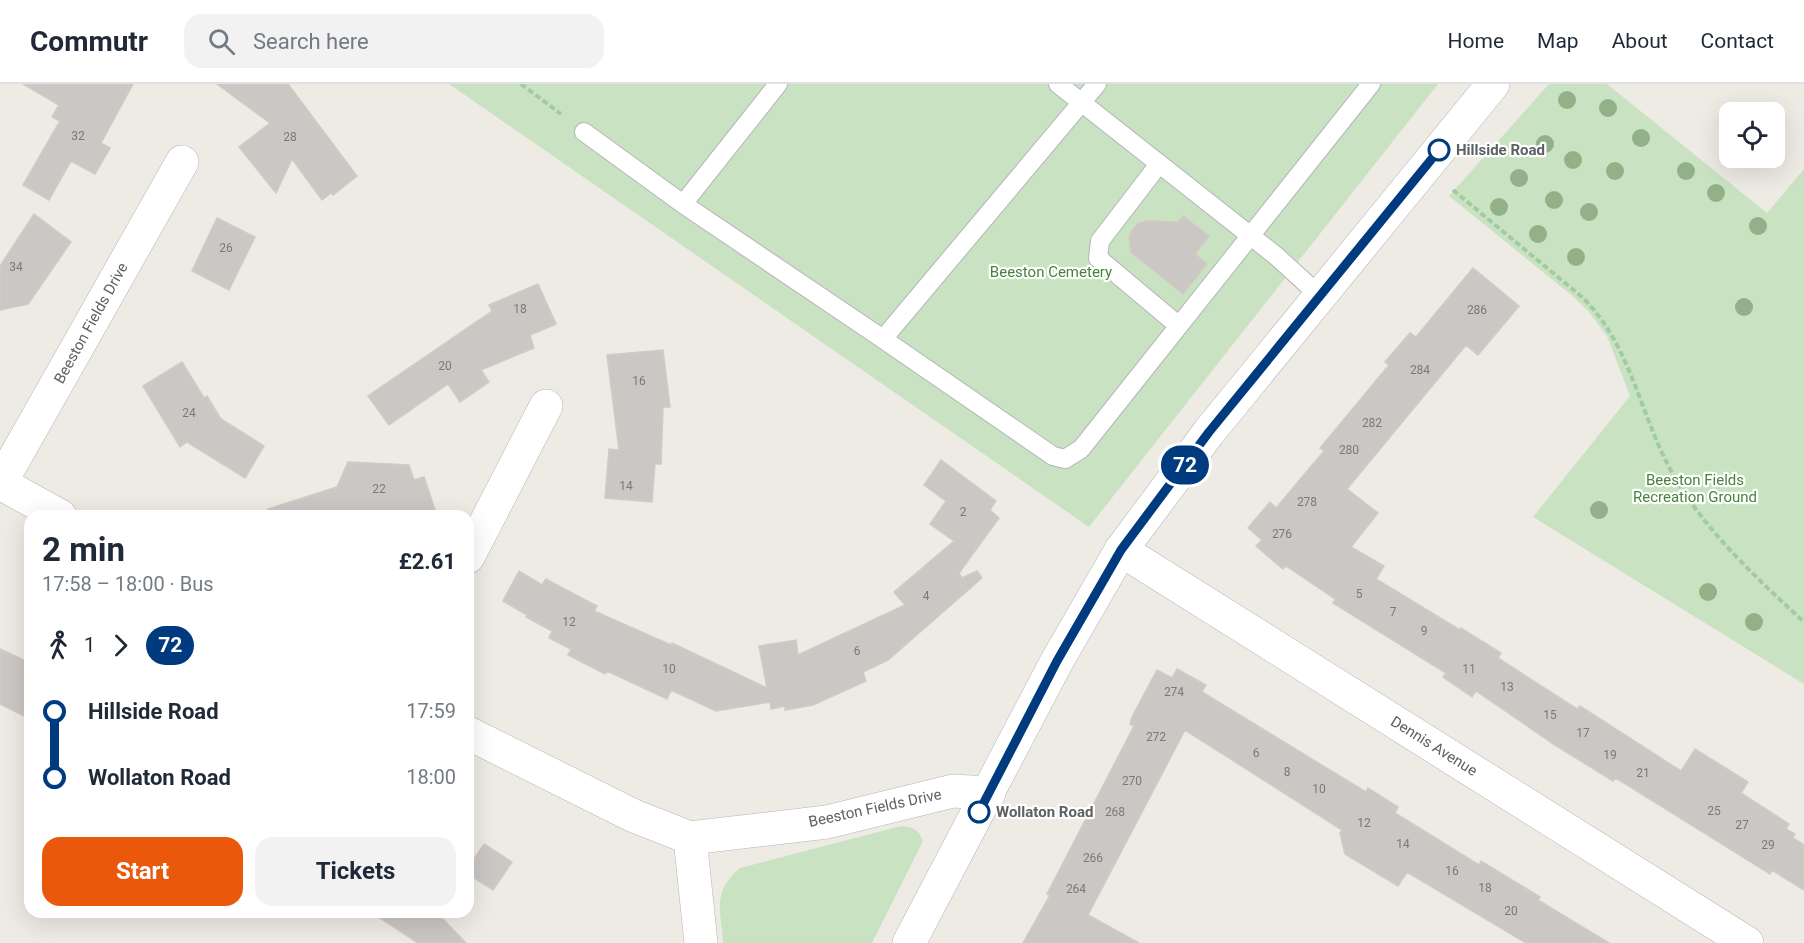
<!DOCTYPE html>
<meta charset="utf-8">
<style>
body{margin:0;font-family:Roboto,sans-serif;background:#f2f2f3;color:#1f2937;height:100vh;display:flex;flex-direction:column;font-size:22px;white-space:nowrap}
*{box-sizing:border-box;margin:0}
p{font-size:20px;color:#747a83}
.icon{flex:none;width:33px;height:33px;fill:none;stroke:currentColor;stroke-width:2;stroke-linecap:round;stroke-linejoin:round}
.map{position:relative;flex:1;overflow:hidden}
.panel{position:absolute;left:24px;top:426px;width:450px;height:408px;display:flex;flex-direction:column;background:#fff;border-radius:18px;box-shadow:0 6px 24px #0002}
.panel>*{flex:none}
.badge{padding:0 12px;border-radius:20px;font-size:21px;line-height:39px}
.fabs{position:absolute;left:1719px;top:18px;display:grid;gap:12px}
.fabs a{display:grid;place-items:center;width:66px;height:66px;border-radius:12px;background:#fff;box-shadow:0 6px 24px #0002;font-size:30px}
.map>.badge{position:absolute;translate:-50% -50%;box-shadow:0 0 0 3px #fff}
.legs{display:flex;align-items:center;gap:9px;height:66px;padding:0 18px;font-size:20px}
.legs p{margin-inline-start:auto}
.summary{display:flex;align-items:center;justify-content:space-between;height:102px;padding:0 18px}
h1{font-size:33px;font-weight:700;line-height:45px}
.action{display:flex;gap:12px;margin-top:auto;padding:12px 18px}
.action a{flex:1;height:69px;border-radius:18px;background:#ea580c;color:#fff;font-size:24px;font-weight:700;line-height:69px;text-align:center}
.action a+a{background:#f2f2f3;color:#1f2937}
ul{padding:0 18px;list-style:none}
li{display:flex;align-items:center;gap:21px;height:66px;font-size:22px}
li i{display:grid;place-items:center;width:9px;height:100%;margin:0 8px;background:currentColor}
li i::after{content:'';width:15px;height:15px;margin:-8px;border:4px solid;border-radius:50%;background:#fff}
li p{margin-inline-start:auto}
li:first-child i{background:linear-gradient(#0000 50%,currentColor 0)}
li:last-child i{background:linear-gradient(currentColor 50%,#0000 0)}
header{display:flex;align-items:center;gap:36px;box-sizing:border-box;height:84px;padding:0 30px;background:#fff;border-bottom:2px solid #e0e1e3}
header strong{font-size:28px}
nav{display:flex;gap:33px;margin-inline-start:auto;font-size:21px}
.search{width:420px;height:54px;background:#f2f2f3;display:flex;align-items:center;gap:15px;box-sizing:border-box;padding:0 21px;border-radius:18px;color:#747a83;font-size:22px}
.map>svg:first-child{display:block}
.green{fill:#c9e3c2}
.building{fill:#cbc7c4;stroke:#d2cac3;stroke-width:1.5}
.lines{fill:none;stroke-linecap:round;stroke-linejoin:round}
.service-casing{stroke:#b2b6b8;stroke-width:20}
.minor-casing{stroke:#b2b6b8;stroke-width:34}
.secondary-casing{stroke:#b3b8bb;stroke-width:34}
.path{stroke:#a1cba3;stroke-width:4;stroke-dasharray:6 3;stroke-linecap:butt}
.service{stroke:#fff;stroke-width:18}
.minor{stroke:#fff;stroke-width:33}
.secondary{stroke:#fff;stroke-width:33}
.tree{fill:#92b188}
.line-1-casing{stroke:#fff;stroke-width:14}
.line-1{stroke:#003b80;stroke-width:9}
.stop-1-dot{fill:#fff;stroke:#003b80;stroke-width:3}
.labels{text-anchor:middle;stroke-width:4.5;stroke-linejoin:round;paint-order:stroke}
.number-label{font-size:12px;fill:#787a7c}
.stop-label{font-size:15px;font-weight:bold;fill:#5c6164;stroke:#fff;text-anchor:start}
.park-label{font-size:15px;fill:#47833c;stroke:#fff}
.street-label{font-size:15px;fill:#5c6164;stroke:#fff}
</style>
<header>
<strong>Commutr</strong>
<div class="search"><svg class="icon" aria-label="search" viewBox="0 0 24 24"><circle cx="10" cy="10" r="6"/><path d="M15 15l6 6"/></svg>Search here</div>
<nav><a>Home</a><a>Map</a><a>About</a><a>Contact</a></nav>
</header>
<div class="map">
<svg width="1804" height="859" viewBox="0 0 1804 859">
<rect width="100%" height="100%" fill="#eeeae4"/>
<path class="green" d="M449,0H1438L1089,443Z
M1549,0H1607L1767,129L1804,85V600L1533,433L1630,312L1607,252L1589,228L1575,214L1449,112Z
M901,742C913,743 918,745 923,757L872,859H723C721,826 712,808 740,784Z"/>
<path class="building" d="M23,0H133L101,59L110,64L95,90L71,77L49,116L23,101L60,37L52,33L59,21Z
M217,0H288L357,92L333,111L331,109L322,116L292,75L276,109L239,63L270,39Z
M34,130L71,158L28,220L0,226V182Z
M1183,132L1209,152L1195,170L1207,180L1183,210L1131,168L1129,153L1133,145L1139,139L1147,137L1178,138Z
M217,134L255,153L229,206L192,187Z
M1473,184L1519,222L1478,271L1466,261L1347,405L1378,429L1351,463L1384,482L1376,495L1460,546L1461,544L1501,569L1498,574L1577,625L1580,622L1681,687L1695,665L1748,698L1741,709L1789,740L1786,745L1795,750L1793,754L1804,761V806L1772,786L1770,790L1616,694L1613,697L1555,661L1476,607L1472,613L1443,593L1446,589L1333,519L1335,515L1286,482L1283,485L1256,462L1262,456L1248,444L1270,418L1276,424L1324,367L1320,364L1389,281L1385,278L1410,249L1416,253Z
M538,200L556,240L530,251L534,264L481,286L489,298L460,318L448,300L389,341L368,312L492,227L489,221Z
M663,266L670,323H663L661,380H655L652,418L605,414L609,365L619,366L607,271Z
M182,278L204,314L207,312L221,335L264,362L245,394L187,358L180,363L143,302Z
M941,376L996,417L990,426L999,434L959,489L962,494L977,487L982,494L888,576L863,588L866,597L813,621L785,626V622L771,625L770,618L716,627L671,606L667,615L607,587L605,590L568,571L571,565L549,554L552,547L526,533L527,531L503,517L519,487L542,501L546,495L597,522L594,527L671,561L672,559L767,604L759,562L796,556L798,571L905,521L894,508L954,457L930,440L946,417L924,401Z
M348,378L409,381L414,396L424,393L435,426L418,432H269L268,425L337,403Z
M0,565L30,579V635L0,620Z
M1177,585L1206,601L1202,608L1366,708L1368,704L1398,723L1395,729L1479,781L1481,777L1540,813L1538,816L1609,859H1526L1407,788L1398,802L1345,770L1340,749L1342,746L1185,646L1088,831L1139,859H1023L1050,811L1047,810L1134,642L1130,640L1132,633L1157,586L1172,594Z
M484,760L512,778L493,806L468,790V784Z
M371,828H436L466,859H418Z"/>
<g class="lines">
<g class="service-casing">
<path id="service" d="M1058,0L1275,171L1320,212
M1097,0L883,255L1053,372L1065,375L1081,365L1371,0
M584,48L683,120L883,255
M1159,80L1100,157L1098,174L1179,242
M683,120L778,0"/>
</g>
<g class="minor-casing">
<path id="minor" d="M0,399L60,432
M0,400L182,78
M1121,466L1747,859
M468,473L546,322
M468,649L634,732L690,754L827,738L953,707L989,709
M690,754L701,859"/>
</g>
<g class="secondary-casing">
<path id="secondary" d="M909,859L1057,577L1121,466L1209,348L1493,0"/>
</g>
<path class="path" d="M521,0L561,30
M1453,106L1582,213C1629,259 1638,322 1667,379C1697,439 1755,493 1804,538"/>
<use href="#service" class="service"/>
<use href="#minor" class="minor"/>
<use href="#secondary" class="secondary"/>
</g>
<g class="tree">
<circle cx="1567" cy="16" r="9"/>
<circle cx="1608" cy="24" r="9"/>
<circle cx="1641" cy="54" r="9"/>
<circle cx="1545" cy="60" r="9"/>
<circle cx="1573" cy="76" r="9"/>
<circle cx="1615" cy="87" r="9"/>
<circle cx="1686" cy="87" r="9"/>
<circle cx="1519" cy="94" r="9"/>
<circle cx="1716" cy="109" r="9"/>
<circle cx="1554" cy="116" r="9"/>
<circle cx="1499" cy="123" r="9"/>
<circle cx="1589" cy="128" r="9"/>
<circle cx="1758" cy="142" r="9"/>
<circle cx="1538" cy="150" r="9"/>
<circle cx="1576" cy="173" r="9"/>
<circle cx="1744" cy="223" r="9"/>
<circle cx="1599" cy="426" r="9"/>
<circle cx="1708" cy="508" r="9"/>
<circle cx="1754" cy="538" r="9"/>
</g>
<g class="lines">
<g class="line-1-casing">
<path id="line-1" d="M979,728L1057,577L1121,466L1209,348L1439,66"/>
</g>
<use href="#line-1" class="line-1"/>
</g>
<g class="stop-1-dot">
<circle cx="1439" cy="66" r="10"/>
<circle cx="979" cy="728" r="10"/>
</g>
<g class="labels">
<g class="number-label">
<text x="78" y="56">32</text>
<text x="290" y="57">28</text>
<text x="226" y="168">26</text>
<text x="16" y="187">34</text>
<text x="520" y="229">18</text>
<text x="1477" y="230">286</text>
<text x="445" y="286">20</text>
<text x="1420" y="290">284</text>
<text x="639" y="301">16</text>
<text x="189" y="333">24</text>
<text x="1372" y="343">282</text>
<text x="1349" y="370">280</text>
<text x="626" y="406">14</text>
<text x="379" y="409">22</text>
<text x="1307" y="422">278</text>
<text x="963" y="432">2</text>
<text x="1282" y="454">276</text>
<text x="1359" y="514">5</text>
<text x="926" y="516">4</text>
<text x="1393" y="532">7</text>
<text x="569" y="542">12</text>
<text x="1424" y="551">9</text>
<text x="857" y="571">6</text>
<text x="669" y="589">10</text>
<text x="1469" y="589">11</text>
<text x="1507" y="607">13</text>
<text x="1174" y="612">274</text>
<text x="1550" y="635">15</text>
<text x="1583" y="653">17</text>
<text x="1156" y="657">272</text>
<text x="1256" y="673">6</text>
<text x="1610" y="675">19</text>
<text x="1287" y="692">8</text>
<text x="1643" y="693">21</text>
<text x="1132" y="701">270</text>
<text x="1319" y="709">10</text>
<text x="1714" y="731">25</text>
<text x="1115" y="732">268</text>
<text x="1364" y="743">12</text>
<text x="1742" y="745">27</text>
<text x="1403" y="764">14</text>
<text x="1768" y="765">29</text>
<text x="1093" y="778">266</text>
<text x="1452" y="791">16</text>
<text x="1485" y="808">18</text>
<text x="1076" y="809">264</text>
<text x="1511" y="831">20</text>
</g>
<g class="stop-label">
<text x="1456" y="71">Hillside Road</text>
<text x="996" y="733">Wollaton Road</text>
</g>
<g class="park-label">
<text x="1051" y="193">Beeston Cemetery</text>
<text x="1695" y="401">Beeston Fields<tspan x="1695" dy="17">Recreation Ground</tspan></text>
</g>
<g class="street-label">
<text transform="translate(91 239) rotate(-61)" y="5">Beeston Fields Drive</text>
<text transform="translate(1434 662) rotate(32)" y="5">Dennis Avenue</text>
<text transform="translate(875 724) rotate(-12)" y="5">Beeston Fields Drive</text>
</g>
</g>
</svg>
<div class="fabs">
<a><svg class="icon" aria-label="locate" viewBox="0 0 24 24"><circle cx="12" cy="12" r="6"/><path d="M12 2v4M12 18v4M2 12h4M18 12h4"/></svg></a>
</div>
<b class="badge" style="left:1185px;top:381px;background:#003b80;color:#fff">72</b>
<section class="panel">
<div class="summary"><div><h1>2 min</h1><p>17:58 – 18:00 · Bus</p></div><b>£2.61</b></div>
<div class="legs"><svg class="icon" aria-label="walk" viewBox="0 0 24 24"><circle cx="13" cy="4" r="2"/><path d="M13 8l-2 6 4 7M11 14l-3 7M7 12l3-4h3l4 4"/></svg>1<svg class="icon" aria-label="forward" viewBox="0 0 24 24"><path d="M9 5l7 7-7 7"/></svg><b class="badge" style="background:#003b80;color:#fff">72</b></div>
<ul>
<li><i style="color:#003b80"></i><b>Hillside Road</b><p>17:59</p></li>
<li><i style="color:#003b80"></i><b>Wollaton Road</b><p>18:00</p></li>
</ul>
<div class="action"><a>Start</a><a>Tickets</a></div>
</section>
</div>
